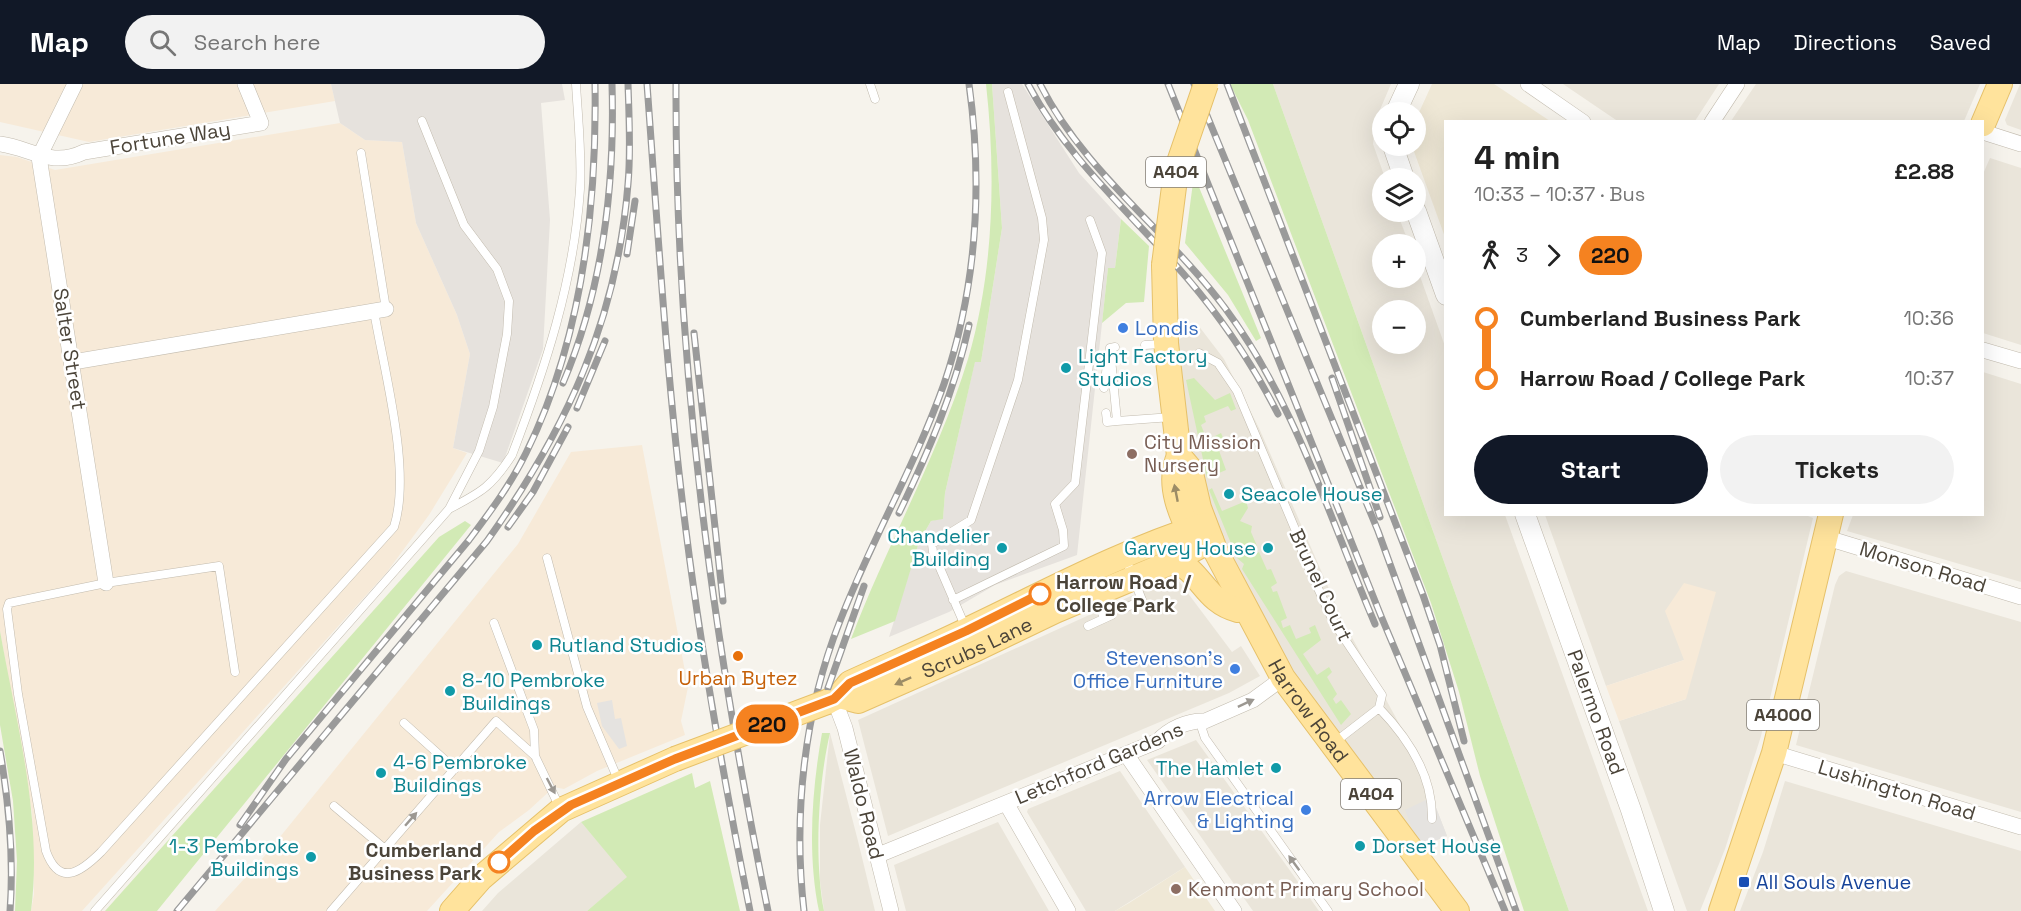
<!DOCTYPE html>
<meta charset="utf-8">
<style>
body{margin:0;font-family:"Space Grotesk",sans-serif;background:#f2f2f2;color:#222;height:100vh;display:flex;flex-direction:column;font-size:22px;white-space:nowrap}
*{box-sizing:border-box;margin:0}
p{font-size:20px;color:#767676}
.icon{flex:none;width:33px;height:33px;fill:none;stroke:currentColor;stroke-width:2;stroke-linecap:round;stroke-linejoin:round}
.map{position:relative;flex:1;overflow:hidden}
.drawer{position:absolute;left:1444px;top:36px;width:540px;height:396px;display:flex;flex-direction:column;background:#fff;border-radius:0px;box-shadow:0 6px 24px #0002}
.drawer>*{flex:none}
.badge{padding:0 12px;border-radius:20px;font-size:21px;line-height:39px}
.fabs{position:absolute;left:1372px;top:18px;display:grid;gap:12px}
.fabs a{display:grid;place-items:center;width:54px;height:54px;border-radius:50%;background:#fff;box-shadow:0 6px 24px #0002;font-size:30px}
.map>.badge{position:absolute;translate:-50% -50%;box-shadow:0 0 0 3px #fff}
.legs{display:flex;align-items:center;gap:9px;height:66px;padding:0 30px;font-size:20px}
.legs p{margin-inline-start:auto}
.head{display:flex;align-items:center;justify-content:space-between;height:102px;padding:0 30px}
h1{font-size:33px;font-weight:800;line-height:45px}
.cta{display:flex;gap:12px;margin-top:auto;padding:12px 30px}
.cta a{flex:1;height:69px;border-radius:36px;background:#111827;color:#fff;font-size:24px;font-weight:800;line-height:69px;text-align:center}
.cta a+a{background:#f2f2f2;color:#222}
ul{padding:0 30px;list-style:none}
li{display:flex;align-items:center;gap:21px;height:60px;font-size:22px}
li i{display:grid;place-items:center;width:9px;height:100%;margin:0 8px;background:currentColor}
li i::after{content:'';width:15px;height:15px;margin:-8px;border:4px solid;border-radius:50%;background:#fff}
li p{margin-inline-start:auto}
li:first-child i{background:linear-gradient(#0000 50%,currentColor 0)}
li:last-child i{background:linear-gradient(currentColor 50%,#0000 0)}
header{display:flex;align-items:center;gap:36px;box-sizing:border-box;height:84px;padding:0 30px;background:#111827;color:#fff}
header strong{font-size:28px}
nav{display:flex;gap:33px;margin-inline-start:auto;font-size:21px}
.search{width:420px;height:54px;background:#f2f2f2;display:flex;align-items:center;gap:15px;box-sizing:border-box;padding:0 21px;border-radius:33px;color:#767676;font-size:22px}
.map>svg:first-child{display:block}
.residential{fill:#eae5da;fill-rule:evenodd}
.commercial{fill:#f7ead8}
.industrial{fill:#e6e2dd}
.education{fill:#efe8d6}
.green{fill:#d2eab5}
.parking{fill:#e5e3e0}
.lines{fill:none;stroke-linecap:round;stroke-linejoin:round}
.service-casing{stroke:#c2bbae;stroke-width:9}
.minor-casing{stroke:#c2bbae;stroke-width:16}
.tertiary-casing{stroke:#c2bbae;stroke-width:21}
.primary-casing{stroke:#e6c16a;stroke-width:26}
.service{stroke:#fff;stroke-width:8}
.minor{stroke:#fff;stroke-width:15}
.tertiary{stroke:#fff;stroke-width:20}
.primary{stroke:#ffe39c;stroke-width:24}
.rail-casing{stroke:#9a9a9a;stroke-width:7}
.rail{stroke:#fff;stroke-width:4.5;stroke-dasharray:14;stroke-linecap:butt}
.primary-bridge-casing{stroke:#e6c16a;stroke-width:26;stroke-linecap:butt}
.primary-bridge{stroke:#ffe39c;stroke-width:24}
.oneway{fill:#9c8c66}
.oneway2{fill:#9c9892}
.line-1-casing{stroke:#fff;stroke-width:14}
.line-1{stroke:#f58220;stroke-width:9}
.shop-dot{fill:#3f7fe0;stroke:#fff;stroke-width:2}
.culture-dot{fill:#0f9aa8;stroke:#fff;stroke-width:2}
.education-dot{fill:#8d6e63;stroke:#fff;stroke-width:2}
.stop-1-dot{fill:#fff;stroke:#f58220;stroke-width:3}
.food-dot{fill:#e8710a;stroke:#fff;stroke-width:2}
.transit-dot{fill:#1a4fb4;stroke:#fff;stroke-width:2}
.labels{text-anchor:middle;stroke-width:5;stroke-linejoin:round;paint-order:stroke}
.shield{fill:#fff;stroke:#817c74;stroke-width:1.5}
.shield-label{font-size:18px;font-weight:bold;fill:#4b4439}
.street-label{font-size:20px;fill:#4b4439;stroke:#fff}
.shop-label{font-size:20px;fill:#366cbe;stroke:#fff;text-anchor:end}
.culture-label{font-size:20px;fill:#0d838f;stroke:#fff;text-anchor:start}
.education-label{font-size:20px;fill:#785e54;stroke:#fff;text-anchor:start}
.stop-label{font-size:20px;font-weight:bold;fill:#4b4439;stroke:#fff;text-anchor:start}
.food-label{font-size:20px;fill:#c56008;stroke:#fff}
.transit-label{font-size:20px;fill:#164399;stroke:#fff;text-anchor:start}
</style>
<header>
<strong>Map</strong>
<div class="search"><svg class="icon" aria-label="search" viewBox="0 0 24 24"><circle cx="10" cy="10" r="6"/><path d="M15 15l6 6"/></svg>Search here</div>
<nav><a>Map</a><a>Directions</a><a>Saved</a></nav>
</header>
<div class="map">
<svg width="2021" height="827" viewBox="0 0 2021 827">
<rect width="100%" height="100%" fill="#f6f3ec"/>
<path class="residential" d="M1273,0H1391L1376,35L1373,60L1385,94L1383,128H1397L1409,160H1383V194H1416V181L1446,265V430L1505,431L1648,827H1569ZM1383,226H1416V260H1383Z
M1563,0H1719L1695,37L1619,38Z
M1756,0H1980L1964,37H1731Z
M2020,0H2021V46L2007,41L2005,36Z
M1990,74L2021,84V261L1983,249V90Z
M1198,241L1224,275L1259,344L1343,537L1413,665L1447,752L1419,763L1294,597L1221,461L1198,391L1172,261Z
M1983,288L2021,300V498L1847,447L1853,431L1983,430Z
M1803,430L1813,434L1761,652L1725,765L1700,827H1687L1619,637L1686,615L1684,576L1606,602L1545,431Z
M1846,487L2021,538V728L1796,661L1835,501L1839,492Z
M1175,492L1232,568L1241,562L1260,592L1229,609L888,752L858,636Z
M830,649L858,757L875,827H824L820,797V741Z
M1196,656L1253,735L1319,827H1253L1147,676Z
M1120,687L1185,783L1115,827H1086L1027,728L1028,725Z
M1785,697L2021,767V827H1740L1763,768Z
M581,738L628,793L587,827H482L498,809Z
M998,738L1049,827H906L894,781Z"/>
<path class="commercial" d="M0,0H331L335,17L89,58L0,38Z
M340,39L365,56L402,58L416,139L457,231L470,270L453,364L467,369L429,431L387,488L82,827H31L34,810L32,729L0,547V71L17,73L55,86Z
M642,361L688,603L681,637L685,651L597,687L564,705L554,703L529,726L499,748L427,827H215L262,775L518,460L571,368Z
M1684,499L1716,508L1686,615L1619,637L1606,602L1684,576L1665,527Z"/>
<path class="industrial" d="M331,0H562L565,16L541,19L550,136L543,265L503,379L453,364L470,270L457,231L416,139L402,58L365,56L340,39Z
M992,0H1022L1079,89L1121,135L1115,184H1108L1077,471L995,501L949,528L889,553L919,458L931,437L943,434L945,409L975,277L981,278L1002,144Z"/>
<path class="education" d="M1432,0H1494L1550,37L1446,38V156L1412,62H1416V35Z
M1185,783L1215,827H1115L1129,819Z"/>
<path class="green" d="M986,0H992L1002,144L981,278H975L945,409L943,435L931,437L919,458L895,537L851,555C887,460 938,372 968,275C994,187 996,90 986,0Z
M1230,0H1273L1569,827H1524L1480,692L1459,608L1431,519L1248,36Z
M1194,91L1261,254L1256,257L1228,211L1185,159Z
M1121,135L1149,162L1144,218L1126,219L1102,239L1108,184H1115Z
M1194,294L1215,316L1230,309L1236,325L1231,327L1228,322L1204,332L1206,338L1201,341L1207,356L1221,349L1224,356L1217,361L1226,386L1207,394L1186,296Z
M1212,404L1222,427L1246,417L1248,424L1240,437L1252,442L1251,448L1257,462L1251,465L1253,471L1259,468L1267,486L1271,485L1277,499L1271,503L1273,508L1277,507L1287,534L1281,537L1283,544L1290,541L1296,555L1311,549L1309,544L1315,541L1321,556L1303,570L1317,591L1329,583L1332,588L1327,593L1337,610L1333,615L1336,620L1341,616L1351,630L1341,641L1242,485L1244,480L1237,474L1209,406Z
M465,437L471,441L157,827H105L439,453Z
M0,547C16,638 43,734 31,827H15L17,777L13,717L0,641Z
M822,649H830C818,700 814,776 824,827H819C807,770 812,705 822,649Z
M692,689L695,704L710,697L740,827H587L627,793L581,738Z"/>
<path class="parking" d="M612,616L615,635L621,634L627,662L619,665L602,642L597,619Z
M1432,713L1447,752L1419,763L1405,726Z"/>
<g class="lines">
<g class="service-casing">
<path id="service" d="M870,0L875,15
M361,69L386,225
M1145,261L1162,260
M1115,263L1110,264L1117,337L1172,333
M1199,269L1218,279L1237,307L1295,445L1305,476L1334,539L1382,611L1379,624C1408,654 1433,691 1432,735
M1104,304L1108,273
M1106,329L1107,338L1117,337
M449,425C482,408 492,402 512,371C545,285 574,197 580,105C582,71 578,35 576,0
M547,474L587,623L619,698
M1096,513L1104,534
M953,516L1064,462L1063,446L1055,420L1075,399L1102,169L1090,136
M1123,525L1142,516L1125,473
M494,539L534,646L535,672
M965,542L933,468L932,460L971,436L1018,296L1044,156L1042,134L1008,8
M1088,542L1112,531
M235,588L219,482L106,499L9,519L7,525L18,610L46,767C59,803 80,789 101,768L394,443C412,387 384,287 374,227
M1205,637L1202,645L1205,654L1328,827
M404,639L455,685
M1335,658L1379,624
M334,722L385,765
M95,827L449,425L479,367L493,323L507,250L509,217L497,185L464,141L422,37
M331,827L496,637L535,672L560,724"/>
</g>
<g class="minor-casing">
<path id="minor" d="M1528,0L1583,38
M1712,38L1737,0
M1983,48L2021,60
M0,60C31,64 51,84 84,68L261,39L245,0
M39,73L106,499
M39,73L75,0
M1983,266L2021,277
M73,278L386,225
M1824,453L2021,513
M834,615L845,644L891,827
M1774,669L2021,743
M1126,670L1234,827
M1006,719L1068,827
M876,772L1158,657C1169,645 1188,636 1205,637L1253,616L1283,594"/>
</g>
<g class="tertiary-casing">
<path id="tertiary" d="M1396,28L1409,0
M1393,62L1404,94
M1416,127L1446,211
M1525,430L1631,726L1664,827"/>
</g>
<g class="primary-casing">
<g id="primary">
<path d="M1983,40L2000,0"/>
<path id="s1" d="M1164,181L1166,259L1179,372L1190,385L1199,424L1215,466L1283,594L1457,827"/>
<path d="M1179,372C1166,401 1182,433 1195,460"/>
<path d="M1174,476C1202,488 1205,518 1238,526"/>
<path id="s2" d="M839,612L858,617L976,565L1055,527L1167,480L1211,456"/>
<path d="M827,618L839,612L850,599C889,581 928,565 967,546C1045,509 1122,467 1205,441"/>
<path d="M452,827L481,794L561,726L675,675"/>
<path d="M1721,827L1774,669L1831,430"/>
</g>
</g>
<use href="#service" class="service"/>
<use href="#minor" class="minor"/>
<use href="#tertiary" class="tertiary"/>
<use href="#primary" class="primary"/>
<g class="rail-casing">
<path id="rail" d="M647,0C658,149 667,299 686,447C702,575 725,701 750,827
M676,0C675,278 713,555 768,827
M1028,0C1068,76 1132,130 1187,194C1223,236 1253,281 1278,330
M1040,0C1084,88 1167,146 1225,224C1295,318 1329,433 1375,540
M1168,0L1381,532L1505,827
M1194,0L1378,447L1516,827
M1227,0L1423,511L1440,561L1464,657
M627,170L635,117
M694,249L723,517
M1332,294L1380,433
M563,299C603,205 615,102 612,0
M577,324L605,257
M899,429C928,369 955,306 969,241
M508,443L533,408L568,343
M828,604L864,502
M0,667C9,720 14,773 10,827
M240,741L286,675L469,456C490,428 511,400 526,369C582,256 597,124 595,0
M177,827L487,457C566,346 617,237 628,100C631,67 629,33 628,0
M804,827C793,731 804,627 840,537C871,457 915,382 944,300C977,202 983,102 969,0"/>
</g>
<use href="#rail" class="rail"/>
<g class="primary-bridge-casing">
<path id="primary-bridge" d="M1164,181L1176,87L1206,0
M675,675L827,618"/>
</g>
<use href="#primary-bridge" class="primary-bridge"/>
</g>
<defs><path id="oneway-solid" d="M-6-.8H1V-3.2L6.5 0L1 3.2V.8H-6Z" transform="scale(1.5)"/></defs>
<g class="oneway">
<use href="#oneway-solid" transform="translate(1176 409) rotate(-101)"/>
<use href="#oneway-solid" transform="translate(903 597) rotate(156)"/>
</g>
<g class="oneway2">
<use href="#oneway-solid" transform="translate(1246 619) rotate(-25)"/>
<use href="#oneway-solid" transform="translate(551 702) rotate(62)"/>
<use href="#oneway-solid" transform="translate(411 735) rotate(-49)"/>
<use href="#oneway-solid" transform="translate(1294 779) rotate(-126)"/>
</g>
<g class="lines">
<g class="line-1-casing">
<path id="line-1" d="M499,778L534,747L571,721L675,675L834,615L850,599L966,547L1040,510"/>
</g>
<use href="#line-1" class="line-1"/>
</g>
<g class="shop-dot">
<circle cx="1123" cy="244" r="6"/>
<circle cx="1235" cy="585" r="6"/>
<circle cx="1306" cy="726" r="6"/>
</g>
<g class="culture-dot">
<circle cx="1066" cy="284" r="6"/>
<circle cx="1229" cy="410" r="6"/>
<circle cx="1002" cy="464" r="6"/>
<circle cx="1268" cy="464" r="6"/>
<circle cx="537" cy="561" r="6"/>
<circle cx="450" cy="607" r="6"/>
<circle cx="1276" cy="684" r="6"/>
<circle cx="381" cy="689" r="6"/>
<circle cx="1360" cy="762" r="6"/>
<circle cx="311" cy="773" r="6"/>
</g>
<g class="education-dot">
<circle cx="1132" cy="370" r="6"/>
<circle cx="1176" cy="805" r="6"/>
</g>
<g class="stop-1-dot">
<circle cx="1040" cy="510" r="10"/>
<circle cx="499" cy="778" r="10"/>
</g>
<circle class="food-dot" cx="738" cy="572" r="6"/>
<rect class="transit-dot" x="1738" y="792" width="12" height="12" rx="3"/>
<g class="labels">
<g class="shield">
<rect x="1146" y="73" width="60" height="30" rx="4.5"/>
<rect x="1747" y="616" width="72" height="30" rx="4.5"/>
<rect x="1341" y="695" width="60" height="30" rx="4.5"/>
</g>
<g class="shield-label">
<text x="1176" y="94">A404</text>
<text x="1783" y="637">A4000</text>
<text x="1371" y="716">A404</text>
</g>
<g class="street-label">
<text transform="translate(170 54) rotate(-9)" y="7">Fortune Way</text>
<text transform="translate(70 265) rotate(81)" y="7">Salter Street</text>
<text transform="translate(1923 483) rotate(17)" y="7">Monson Road</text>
<text transform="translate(1321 501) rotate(65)" y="7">Brunel Court</text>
<text dy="7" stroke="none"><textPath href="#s2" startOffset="150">Scrubs Lane</textPath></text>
<text dy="7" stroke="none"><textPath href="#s1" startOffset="480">Harrow Road</textPath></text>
<text transform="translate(1596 628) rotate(70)" y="7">Palermo Road</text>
<text transform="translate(1099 679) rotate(-23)" y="7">Letchford Gardens</text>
<text transform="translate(1897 706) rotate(17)" y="7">Lushington Road</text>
<text transform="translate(864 720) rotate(76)" y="7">Waldo Road</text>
</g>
<g class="shop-label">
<text x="1135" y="251" text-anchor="start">Londis</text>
<text x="1223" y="581">Stevenson's<tspan x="1223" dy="23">Office Furniture</tspan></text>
<text x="1294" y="721">Arrow Electrical<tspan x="1294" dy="23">&amp; Lighting</tspan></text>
</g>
<g class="culture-label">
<text x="1078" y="279">Light Factory<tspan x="1078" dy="23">Studios</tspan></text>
<text x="1241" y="417">Seacole House</text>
<text x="990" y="459" text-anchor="end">Chandelier<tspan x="990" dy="23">Building</tspan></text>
<text x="1256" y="471" text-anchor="end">Garvey House</text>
<text x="549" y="568">Rutland Studios</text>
<text x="462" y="603">8-10 Pembroke<tspan x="462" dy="23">Buildings</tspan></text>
<text x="393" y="685">4-6 Pembroke<tspan x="393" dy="23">Buildings</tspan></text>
<text x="1264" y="691" text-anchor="end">The Hamlet</text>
<text x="299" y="769" text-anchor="end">1-3 Pembroke<tspan x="299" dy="23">Buildings</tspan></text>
<text x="1372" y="769">Dorset House</text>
</g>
<g class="education-label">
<text x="1144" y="365">City Mission<tspan x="1144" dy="23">Nursery</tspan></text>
<text x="1188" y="812">Kenmont Primary School</text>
</g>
<g class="stop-label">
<text x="1056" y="505">Harrow Road /<tspan x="1056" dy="23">College Park</tspan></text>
<text x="482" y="773" text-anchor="end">Cumberland<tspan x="482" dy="23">Business Park</tspan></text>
</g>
<g class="food-label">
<text x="738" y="601">Urban Bytez</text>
</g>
<g class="transit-label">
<text x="1756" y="805">All Souls Avenue</text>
</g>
</g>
</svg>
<div class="fabs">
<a><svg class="icon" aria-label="locate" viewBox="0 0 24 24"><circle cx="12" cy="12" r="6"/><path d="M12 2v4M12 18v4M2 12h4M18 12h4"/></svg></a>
<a><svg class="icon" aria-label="layers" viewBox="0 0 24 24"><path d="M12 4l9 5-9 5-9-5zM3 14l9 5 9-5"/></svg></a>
<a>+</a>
<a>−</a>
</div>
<b class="badge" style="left:767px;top:640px;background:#f58220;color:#111">220</b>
<section class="drawer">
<div class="head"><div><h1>4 min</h1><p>10:33 – 10:37 · Bus</p></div><b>£2.88</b></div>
<div class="legs"><svg class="icon" aria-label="walk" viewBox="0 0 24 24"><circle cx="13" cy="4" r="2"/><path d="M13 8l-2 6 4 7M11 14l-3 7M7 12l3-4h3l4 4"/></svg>3<svg class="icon" aria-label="forward" viewBox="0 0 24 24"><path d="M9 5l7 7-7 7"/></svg><b class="badge" style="background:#f58220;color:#111">220</b></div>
<ul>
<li><i style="color:#f58220"></i><b>Cumberland Business Park</b><p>10:36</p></li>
<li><i style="color:#f58220"></i><b>Harrow Road / College Park</b><p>10:37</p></li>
</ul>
<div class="cta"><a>Start</a><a>Tickets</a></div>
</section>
</div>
